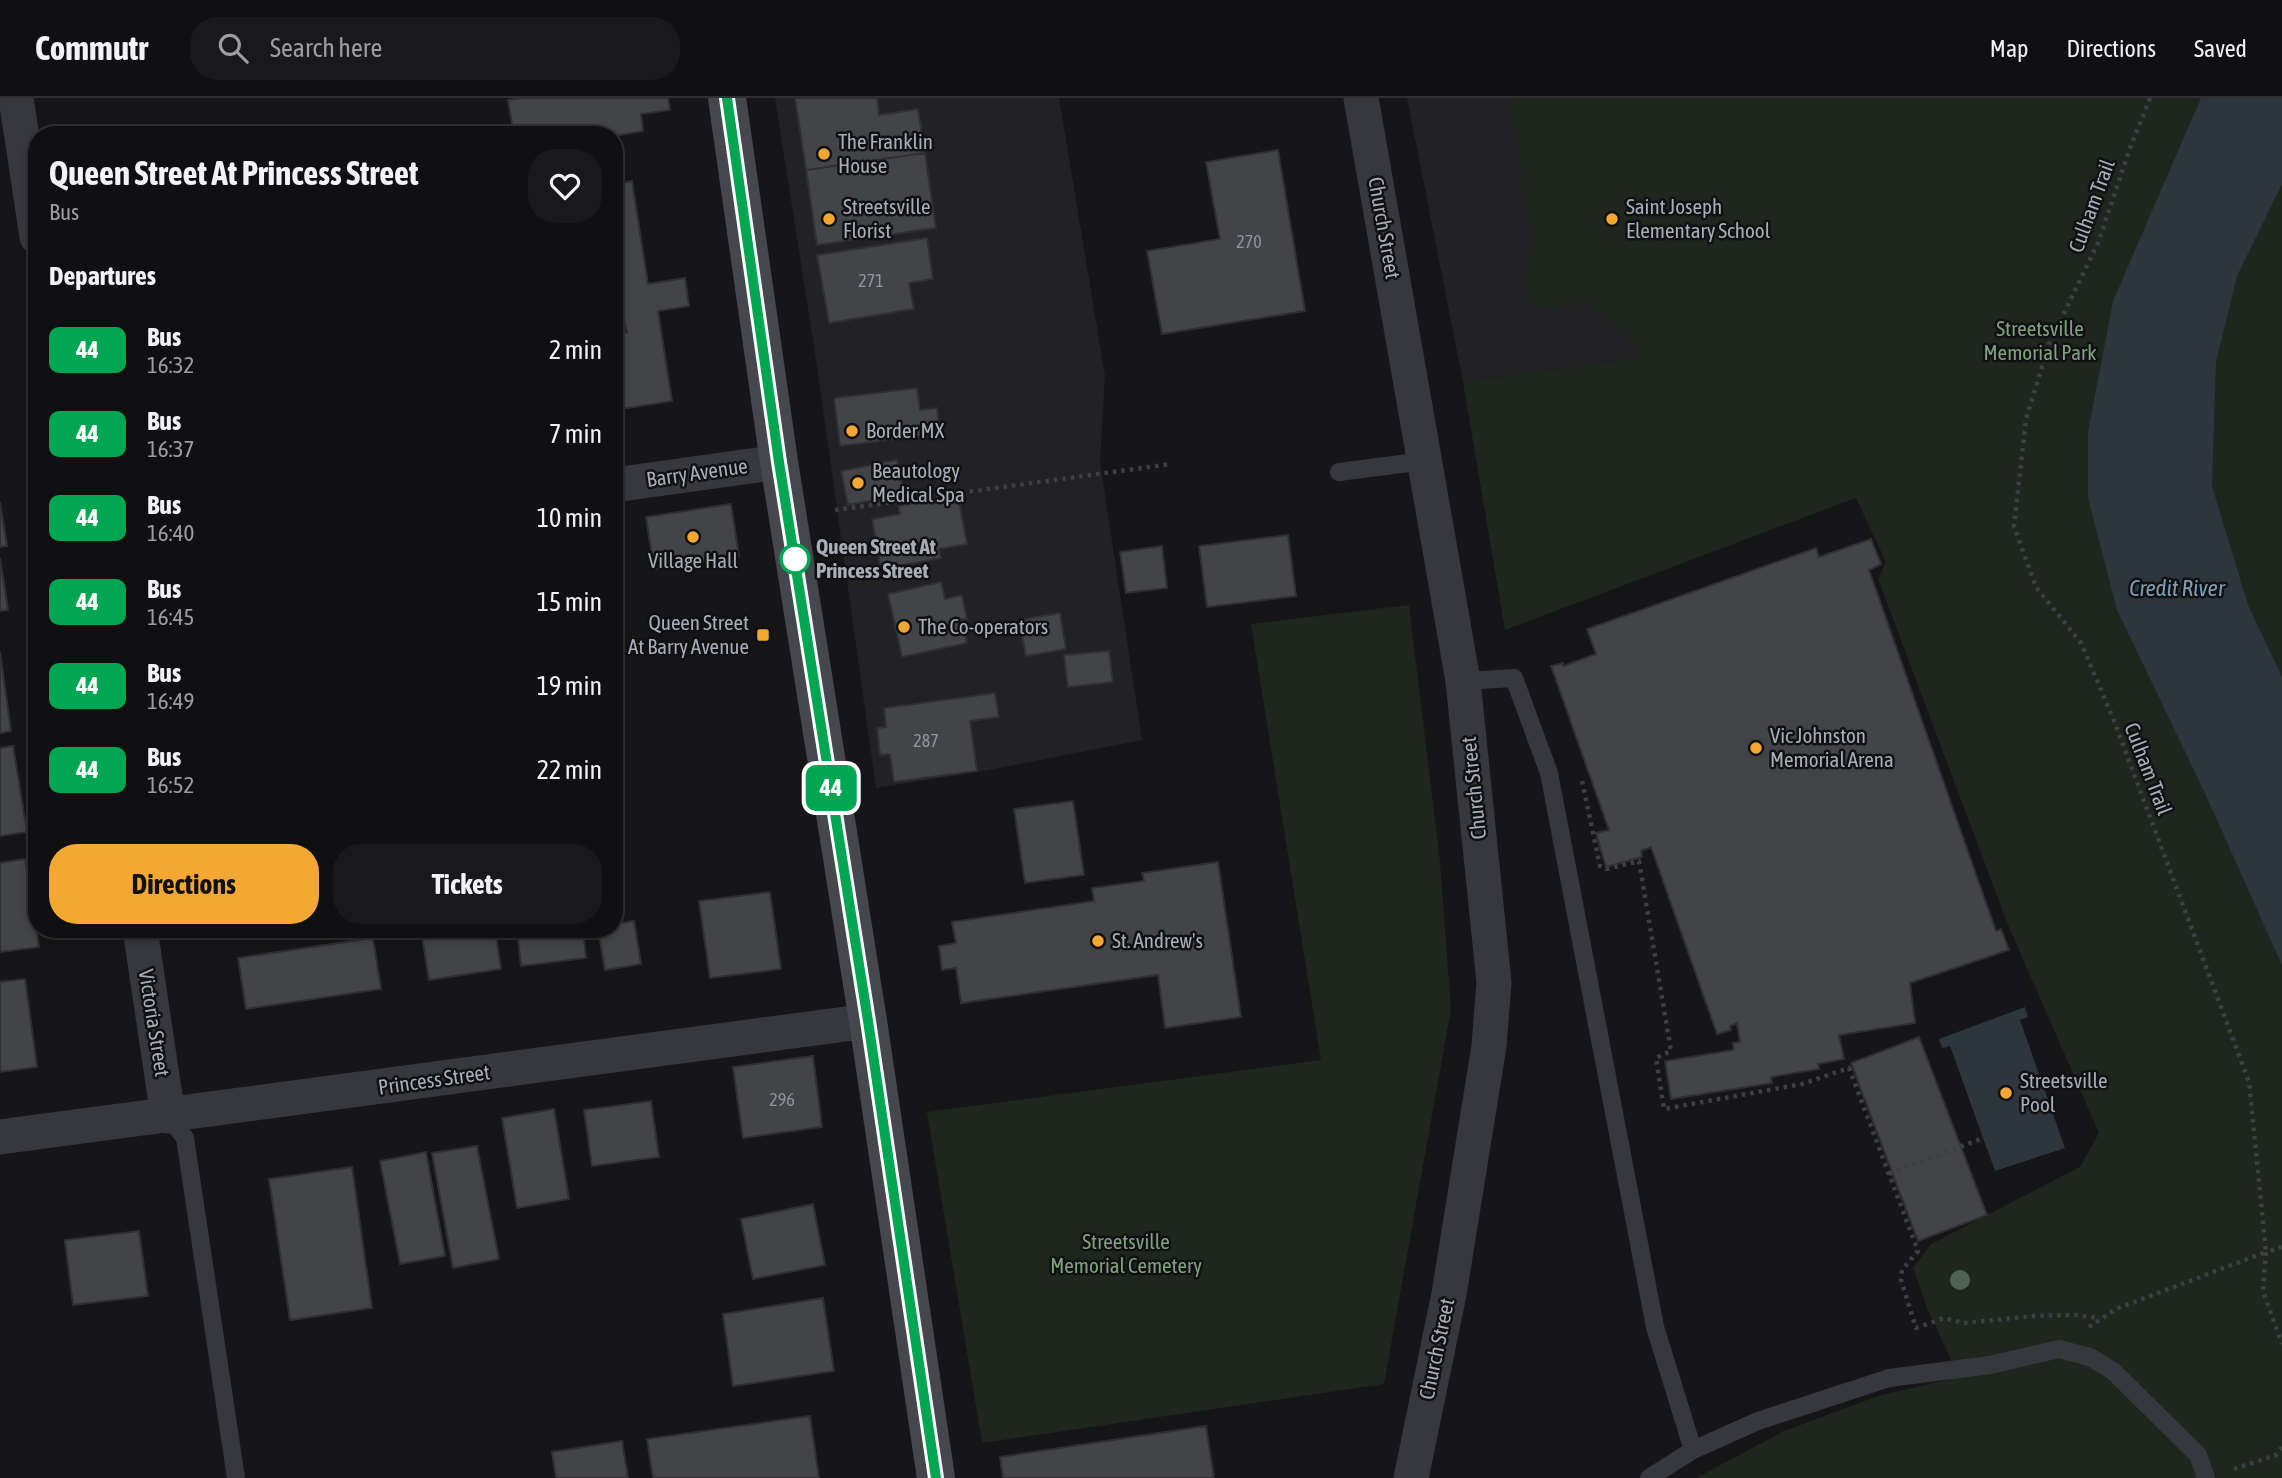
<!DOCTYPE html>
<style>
body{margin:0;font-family:"Asap Condensed",sans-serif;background:#19191b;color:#f1f3f6;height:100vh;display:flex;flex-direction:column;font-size:26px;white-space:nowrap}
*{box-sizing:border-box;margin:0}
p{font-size:23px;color:#9c9d9f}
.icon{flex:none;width:38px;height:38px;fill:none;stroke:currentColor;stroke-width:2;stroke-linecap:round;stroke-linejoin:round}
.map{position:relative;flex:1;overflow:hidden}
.panel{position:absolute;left:28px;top:28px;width:595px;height:812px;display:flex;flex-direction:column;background:#101012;border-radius:28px;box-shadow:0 4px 10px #0003,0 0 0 2px #303032}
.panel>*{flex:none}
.badge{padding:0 14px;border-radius:10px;font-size:24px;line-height:46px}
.map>.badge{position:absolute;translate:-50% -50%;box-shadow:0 0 0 4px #fff}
h2{padding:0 21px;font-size:26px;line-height:63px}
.round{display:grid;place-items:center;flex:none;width:74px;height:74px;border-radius:28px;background:#19191b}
.headline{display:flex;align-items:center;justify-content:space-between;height:119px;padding:0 21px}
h1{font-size:33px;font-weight:700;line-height:52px}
.cta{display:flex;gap:14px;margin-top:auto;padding:14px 21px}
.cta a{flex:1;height:80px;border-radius:28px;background:#f4a732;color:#111;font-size:28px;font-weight:700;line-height:80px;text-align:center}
.cta a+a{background:#19191b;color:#f1f3f6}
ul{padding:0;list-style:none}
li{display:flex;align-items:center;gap:21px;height:84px;padding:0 21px}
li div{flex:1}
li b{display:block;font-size:26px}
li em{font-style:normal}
li .badge{min-width:77px;font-weight:700;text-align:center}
header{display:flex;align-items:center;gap:42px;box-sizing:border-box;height:98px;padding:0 35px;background:#101012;border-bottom:2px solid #303032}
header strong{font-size:33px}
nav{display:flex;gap:38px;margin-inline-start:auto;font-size:24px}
.search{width:490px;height:63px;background:#19191b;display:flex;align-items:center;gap:18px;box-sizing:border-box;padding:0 24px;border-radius:28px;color:#9c9d9f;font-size:26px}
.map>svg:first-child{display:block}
.built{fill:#222225}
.green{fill:#1e261e}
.water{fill:#2c363c}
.building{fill:#424448;stroke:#303034;stroke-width:2}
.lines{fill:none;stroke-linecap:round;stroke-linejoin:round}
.path{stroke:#3d3f44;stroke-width:4.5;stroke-dasharray:3.5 5;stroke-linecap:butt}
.service{stroke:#37383d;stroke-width:18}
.minor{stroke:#37383d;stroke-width:35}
.secondary{stroke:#45474d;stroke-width:38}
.tree{fill:#4f6450}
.line-casing{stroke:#fff;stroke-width:16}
.line{stroke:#00a651;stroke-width:10}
.poi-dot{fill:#f4a732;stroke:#111113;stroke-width:2.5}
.stop-dot{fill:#fff;stroke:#00a651;stroke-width:3.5}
.labels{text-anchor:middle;stroke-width:5;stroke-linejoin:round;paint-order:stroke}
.number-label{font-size:18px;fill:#8e949c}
.poi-label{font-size:21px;fill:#a8aeb8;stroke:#111113;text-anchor:start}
.street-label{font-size:21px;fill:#a8aeb8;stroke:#111113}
.park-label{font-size:21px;fill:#7ea37e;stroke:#111113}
.stop-label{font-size:21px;font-weight:bold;fill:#a8aeb8;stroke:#111113;text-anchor:start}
.water-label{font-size:23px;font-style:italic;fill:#7e9eb3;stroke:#111113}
</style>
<header>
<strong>Commutr</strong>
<div class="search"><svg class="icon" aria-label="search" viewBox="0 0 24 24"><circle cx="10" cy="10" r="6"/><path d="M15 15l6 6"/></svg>Search here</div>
<nav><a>Map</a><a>Directions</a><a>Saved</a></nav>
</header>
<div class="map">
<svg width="2282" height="1380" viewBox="0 0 2282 1380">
<rect width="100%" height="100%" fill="#161618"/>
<path class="built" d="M775,0H1059L1105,277L1100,364L1142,642L984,673L876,690L817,268Z
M1407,0H1820L1766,242L1463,284Z"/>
<path class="green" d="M1509,0H2282V1380H1696L1784,1333L1878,1298L1959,1279L1927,1210L1913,1170L1931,1146L2080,1069L2099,1035L2008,827L1878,481L1886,464L1856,400L1505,532L1463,284L1644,259L1625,234L1590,204L1539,211L1526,196L1531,132Z
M1409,507L1440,764L1451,911L1384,1286L982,1345L927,1014L1321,962L1251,526Z"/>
<path class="water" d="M2201,0H2282V86L2237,178L2216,264L2212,388L2248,507L2282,579V867L2203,691L2117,512L2088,400V334L2113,203Z
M2025,909L2028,919L2020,922L2065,1050L1995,1073L1950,948L1942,950L1939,941Z"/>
<path class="building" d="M522,0H668L670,12L641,16L643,33L614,38L514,37L508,2Z
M795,0H877L879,17L918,11L925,55L806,72Z
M1278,52L1305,213L1162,236L1147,153L1220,141L1206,64Z
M925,55L936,130L817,147L806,72Z
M632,83L648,186L685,180L689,208L658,213L672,303L614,312V237L627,235L624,219L614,221V86Z
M927,140L933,181L909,185L914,211L829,225L817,157Z
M917,290L920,312L937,310L940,336L840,348L834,300Z
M897,362L904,396L848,407L841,373Z
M958,397L967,446L939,451L941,460L881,471L872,421L900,416L898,408Z
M0,404L7,448L0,449Z
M731,406L739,458L654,471L646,419Z
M1288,437L1296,498L1207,509L1199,448Z
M1871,441L1881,466L1869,472L1996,833L2001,831L2009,852L1910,885L1915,925L1839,937L1844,961L1818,966L1819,971L1771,979L1772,985L1671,1001L1665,963L1734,952L1733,945L1740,944L1737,925L1730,928L1731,932L1717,936L1651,749L1641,753L1642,759L1606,769L1596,735L1609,732L1551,568L1563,565V568L1596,556L1587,531L1816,450L1819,459Z
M1162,448L1167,490L1126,495L1120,454Z
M0,460L8,512L0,513Z
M941,484L945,501L962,497L967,521H962L967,545L902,559L888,496Z
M1060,515L1066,551L1026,558L1019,522Z
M1109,553L1113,584L1068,589L1064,557Z
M0,554L11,633L0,635Z
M995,595L999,619L970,623L977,673L894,684L890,656L880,657L877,630L886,629L884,610Z
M13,648L27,734L0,738V650Z
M1073,703L1084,777L1025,785L1014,711Z
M25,761L39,849L0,854V765Z
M1218,764L1241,919L1165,930L1158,877L961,905L956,870L942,872L939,848L956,845L952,824L1094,803L1092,790L1144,783L1142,775Z
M770,794L781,871L710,880L699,803Z
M634,823L641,866L605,872L598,831H614V826Z
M421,831H495L501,871L429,882Z
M517,831H583L586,860L521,868Z
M373,840L381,891L246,911L238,860Z
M25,881L37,969L0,974V884Z
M1919,939L1987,1117L1918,1143L1851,965Z
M813,958L822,1029L743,1040L733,969Z
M651,1003L659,1059L592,1068L584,1012Z
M554,1011L569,1101L517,1110L502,1020Z
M477,1048L499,1161L453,1170L432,1055Z
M426,1054L445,1158L400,1166L380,1063Z
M352,1069L372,1210L290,1222L269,1081Z
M813,1106L825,1167L753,1181L741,1121Z
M139,1133L148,1198L73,1207L65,1142Z
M823,1200L834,1273L733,1288L723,1216Z
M810,1318L819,1380H653L647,1341Z
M1206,1328L1214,1380H1003L1000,1359Z
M622,1343L628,1380H556L552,1354Z"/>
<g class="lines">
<path class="path" d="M835,412L1171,366
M1582,683L1600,768L1606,771L1639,763L1671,953L1656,960L1664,1011L1802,986L1849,970L1918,1153L1902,1172L1901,1182L1916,1230L1944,1220L1964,1225L2033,1218L2073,1217L2100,1220
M1889,1076L1983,1040
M2282,1149L2266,1154L2263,1193L2282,1246
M2089,1229L2116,1211L2266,1154L2249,984L2113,620L2081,545L2036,489L2014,428L2026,321L2049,246L2098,145L2130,50L2150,0
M2234,1371L2276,1357L2282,1349"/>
<path class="service" d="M1339,374L1424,363
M1463,583L1514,580L1549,675L1655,1229L1693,1352
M168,1018L185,1040L236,1380
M1649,1380L1693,1352L1758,1323L1889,1280L1990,1267L2059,1251L2090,1259L2113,1273L2198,1357L2206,1380"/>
<path class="minor" d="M16,0L37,139
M1361,0L1463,583L1494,884L1489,948L1449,1196L1411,1380
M614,387L779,364
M140,831L168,1018
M0,1039L868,923"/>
<path class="secondary" d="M727,0L779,364L868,923L936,1380"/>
</g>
<circle class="tree" cx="1960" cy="1182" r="10"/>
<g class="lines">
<g class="line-casing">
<path id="line" d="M727,0L779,364L868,923L936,1380"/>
</g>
<use href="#line" class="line"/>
</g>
<g class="poi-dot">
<circle cx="824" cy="56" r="7"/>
<circle cx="829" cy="121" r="7"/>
<circle cx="1612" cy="121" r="7"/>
<circle cx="852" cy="333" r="7"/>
<circle cx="858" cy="385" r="7"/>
<circle cx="693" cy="439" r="7"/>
<circle cx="904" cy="529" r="7"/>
<rect x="756" y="530" width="14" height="14" rx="3.5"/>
<circle cx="1756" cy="650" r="7"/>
<circle cx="1098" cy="843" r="7"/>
<circle cx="2006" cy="995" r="7"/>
</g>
<circle class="stop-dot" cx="795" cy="461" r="14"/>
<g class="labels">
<g class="number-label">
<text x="1249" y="150">270</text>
<text x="871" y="189">271</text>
<text x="926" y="649">287</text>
<text x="782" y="1008">296</text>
</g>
<g class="poi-label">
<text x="838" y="51">The Franklin<tspan x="838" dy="24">House</tspan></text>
<text x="843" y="116">Streetsville<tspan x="843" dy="24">Florist</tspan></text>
<text x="1626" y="116">Saint Joseph<tspan x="1626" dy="24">Elementary School</tspan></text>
<text x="866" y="340">Border MX</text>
<text x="872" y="380">Beautology<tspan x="872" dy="24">Medical Spa</tspan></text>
<text x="693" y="470" text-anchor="middle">Village Hall</text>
<text x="749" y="532" text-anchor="end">Queen Street<tspan x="749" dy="24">At Barry Avenue</tspan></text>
<text x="918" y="536">The Co-operators</text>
<text x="1770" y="645">Vic Johnston<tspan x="1770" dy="24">Memorial Arena</tspan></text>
<text x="1112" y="850">St. Andrew's</text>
<text x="2020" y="990">Streetsville<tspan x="2020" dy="24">Pool</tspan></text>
</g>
<g class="street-label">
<text transform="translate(2092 108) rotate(-70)" y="7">Culham Trail</text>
<text transform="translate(1384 130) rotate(80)" y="7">Church Street</text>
<text transform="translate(697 375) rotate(-8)" y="7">Barry Avenue</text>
<text transform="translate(2148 671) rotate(69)" y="7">Culham Trail</text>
<text transform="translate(1474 690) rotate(-96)" y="7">Church Street</text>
<text transform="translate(154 925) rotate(81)" y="7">Victoria Street</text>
<text transform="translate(434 982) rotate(-8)" y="7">Princess Street</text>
<text transform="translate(1437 1251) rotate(-78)" y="7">Church Street</text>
</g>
<g class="park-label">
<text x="2040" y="238">Streetsville<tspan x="2040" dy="24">Memorial Park</tspan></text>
<text x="1126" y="1151">Streetsville<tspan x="1126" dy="24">Memorial Cemetery</tspan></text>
</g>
<g class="stop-label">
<text x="816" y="456">Queen Street At<tspan x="816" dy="24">Princess Street</tspan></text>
</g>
<g class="water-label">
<text x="2177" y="498">Credit River</text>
</g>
</g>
</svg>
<b class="badge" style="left:831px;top:690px;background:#00a651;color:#fff">44</b>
<section class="panel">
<div class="headline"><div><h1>Queen Street At Princess Street</h1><p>Bus</p></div><a class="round"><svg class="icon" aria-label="heart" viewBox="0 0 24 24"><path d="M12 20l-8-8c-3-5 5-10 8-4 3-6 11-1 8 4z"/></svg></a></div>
<h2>Departures</h2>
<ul>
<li><span class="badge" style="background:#00a651;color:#fff">44</span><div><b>Bus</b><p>16:32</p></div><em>2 min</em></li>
<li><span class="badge" style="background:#00a651;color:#fff">44</span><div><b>Bus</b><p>16:37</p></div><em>7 min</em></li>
<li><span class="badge" style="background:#00a651;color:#fff">44</span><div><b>Bus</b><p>16:40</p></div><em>10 min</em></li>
<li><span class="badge" style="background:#00a651;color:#fff">44</span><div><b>Bus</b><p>16:45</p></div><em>15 min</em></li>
<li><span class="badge" style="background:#00a651;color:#fff">44</span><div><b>Bus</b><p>16:49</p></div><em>19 min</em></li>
<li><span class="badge" style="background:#00a651;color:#fff">44</span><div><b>Bus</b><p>16:52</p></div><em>22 min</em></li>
</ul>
<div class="cta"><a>Directions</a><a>Tickets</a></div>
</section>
</div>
